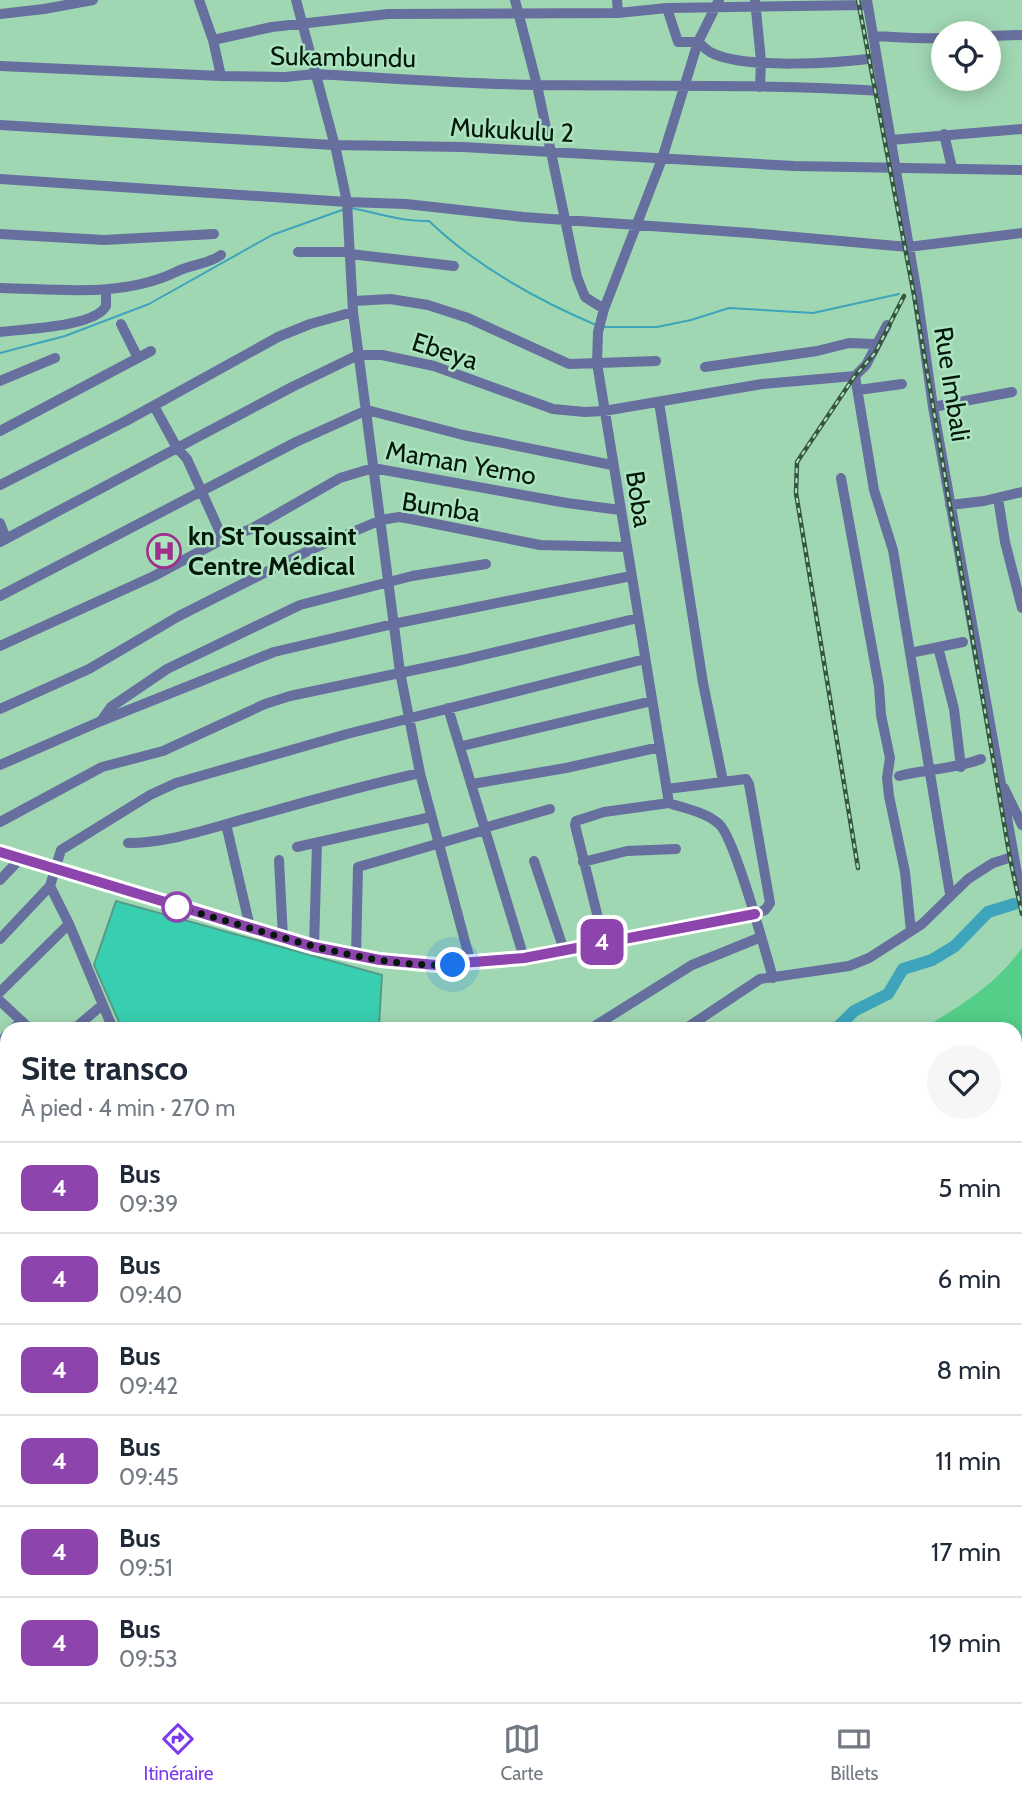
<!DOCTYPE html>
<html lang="fr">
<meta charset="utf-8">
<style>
body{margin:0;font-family:Cabin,sans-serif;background:#f6f6f7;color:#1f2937;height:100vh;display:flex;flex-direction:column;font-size:26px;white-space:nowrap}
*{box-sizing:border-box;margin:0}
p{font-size:23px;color:#747a83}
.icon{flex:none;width:38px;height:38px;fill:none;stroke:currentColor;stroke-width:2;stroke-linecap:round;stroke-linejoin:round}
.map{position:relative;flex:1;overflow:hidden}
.side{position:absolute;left:0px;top:1022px;width:1022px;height:681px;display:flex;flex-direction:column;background:#fff;border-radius:21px 21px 0 0;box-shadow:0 4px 18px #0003}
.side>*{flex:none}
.badge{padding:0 14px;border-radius:10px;font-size:24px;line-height:46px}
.buttons{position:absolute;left:931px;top:21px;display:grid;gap:14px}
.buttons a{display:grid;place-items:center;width:70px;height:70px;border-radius:50%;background:#fff;box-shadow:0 4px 18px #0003;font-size:35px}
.you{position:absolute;width:35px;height:35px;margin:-18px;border:5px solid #fff;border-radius:50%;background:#1a73e8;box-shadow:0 0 0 10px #1a73e833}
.map>.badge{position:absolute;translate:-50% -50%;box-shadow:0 0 0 4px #fff}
.round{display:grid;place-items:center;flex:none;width:74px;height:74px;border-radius:37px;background:#f6f6f7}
.summary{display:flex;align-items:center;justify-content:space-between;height:119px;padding:0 21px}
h1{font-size:33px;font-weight:800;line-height:52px}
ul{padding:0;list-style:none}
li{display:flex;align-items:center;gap:21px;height:91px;padding:0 21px;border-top:2px solid #e0e1e3}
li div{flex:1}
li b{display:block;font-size:26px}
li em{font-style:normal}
li .badge{min-width:77px;font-weight:700;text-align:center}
.menu{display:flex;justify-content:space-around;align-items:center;height:98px;border-top:2px solid #e0e1e3;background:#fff;font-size:19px;color:#747a83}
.menu a{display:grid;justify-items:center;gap:4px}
.menu .active{color:#7c3aed}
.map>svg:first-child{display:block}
.green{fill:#53cf89}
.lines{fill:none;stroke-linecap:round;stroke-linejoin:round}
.stream{stroke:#3da4bb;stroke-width:2}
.river{stroke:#3da4bb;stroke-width:12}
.building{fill:#38cfb0;stroke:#559b89;stroke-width:2}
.minor{stroke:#666f9e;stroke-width:10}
.rail-casing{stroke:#365541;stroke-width:4.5}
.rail{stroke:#ade4c0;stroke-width:2;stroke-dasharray:5;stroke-linecap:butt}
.line-casing{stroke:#fff;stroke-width:16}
.line{stroke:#8e44ad;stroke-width:10}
.walk{stroke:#03170b;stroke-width:7;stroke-dasharray:0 12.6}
.stop-dot{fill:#fff;stroke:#8e44ad;stroke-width:3.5}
.labels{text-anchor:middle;stroke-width:5;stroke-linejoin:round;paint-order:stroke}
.street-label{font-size:26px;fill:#03170b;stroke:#ade4c0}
.poi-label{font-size:26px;font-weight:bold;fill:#03170b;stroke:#ade4c0;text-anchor:start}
</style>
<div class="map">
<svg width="1022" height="1702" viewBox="0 0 1022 1702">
<rect width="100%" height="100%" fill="#a0d7b3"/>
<path class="green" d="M1022,948V1702H220L223,1696H1015V1029H922C960,1006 996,985 1022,948Z"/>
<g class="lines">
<path class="stream" d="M351,208C378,213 402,222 429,221C477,267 535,299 596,325
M604,327H657L691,320L729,308L813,313L899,294
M0,353L65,336L149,304L272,235L342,210"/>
<path class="river" d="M836,1029L854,1011L888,994L903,969L932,960L955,946L988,912L1014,904
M171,1702L174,1696"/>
</g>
<path class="building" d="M116,901L382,975L379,1026L378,1029H122L94,965Z"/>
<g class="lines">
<path class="minor" d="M199,0L213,40L221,76
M296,0L336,150L347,202L353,312L400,672L420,773L471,964
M515,0L537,85L577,277L585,297L604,309L598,332L597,363L669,803C686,809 706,812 719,824C735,838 765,951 773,978
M617,0L618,13
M755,0L761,61L760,87
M867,0L917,294L933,407L1022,901
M667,8L678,42H698C702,45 706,50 710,52C743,70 839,63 876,58
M0,14L44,9L93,0
M873,36C897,37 919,39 943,38
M989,36L1022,35
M213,40L272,27L388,14L618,13L667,8L867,5
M0,66L221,76L285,77L315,74C389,78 464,84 538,85C652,86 767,84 882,91
M0,125L333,145L463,147L794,166L1022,170
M944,134L952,168
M891,140L1022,129
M0,179L347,202L406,204L523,217L750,233L908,247L1022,233
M0,234L104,240L214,234
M298,252H350
M350,254L454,266
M0,288C59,289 121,298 176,272C191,264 207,265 221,255
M354,301L390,299L428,305L468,318L569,364L656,361
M604,309L662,159L698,42L719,0
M121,324L138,358
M0,332C23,329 95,327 106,306V291
M705,367L817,351L849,343L875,344
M855,376L874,490L893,550L950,894
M0,381L55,358
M858,390L902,384
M659,402L703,683L723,781
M154,406L177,448L187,459L223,539
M933,407L1012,392
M0,431L151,351
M841,478L879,686L881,715L890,758L887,778L889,796L905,872L911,931
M0,485L126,421L278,337L310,324L353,312
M998,498L1005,542L1022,608
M950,505L984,501L1022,492
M0,523L6,539
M0,542L292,387L358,355H382L434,366L553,409L585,412L604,411L762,384L855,376L866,365L887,325
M0,596L296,442L367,410L463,435L612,465
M0,646L154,576L223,539L251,529L340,478L373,468L567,503L620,510
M938,647L954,709L961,767
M910,653L963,642
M448,708L524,958
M0,709L89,669L179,616L310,550L381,520L399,517L411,519L540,545L626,547
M101,721L274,652L393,624L631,576
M462,746L652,701
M0,765L101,721L111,707L167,669L300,605L412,576L486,564
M899,776C926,769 955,769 981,759
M472,784L566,768L660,747
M1004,788L1022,825
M0,822L102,767L163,751L265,704L290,696L462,660L638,618
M226,824L250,927
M484,828L550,809
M128,843C171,843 217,826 259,815C312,800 366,785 420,773
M297,847L431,817
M0,852L335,952L380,960L436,965L471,964L524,958L755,914L765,910L770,903L749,784L746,779L667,789
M279,860L283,938
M534,861L564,950
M583,862L627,851L676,849
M0,880L20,859
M0,939L50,886
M604,942L575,825L576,821L604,812L669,803
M314,947L317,843
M356,956L358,867L485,830
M0,992L69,924
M0,1001L30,1029
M13,1029L22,1021
M74,1029L101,1006
M113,1029L69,924L50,886L61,850L150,795L176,783L347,734L645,659
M590,1029L692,965L761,937
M685,1029L760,979L849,966L869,958L922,924L968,879L993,863L1012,857
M0,1042L7,1035
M0,1097L7,1090
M0,1155L7,1147
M0,1208L7,1201
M0,1264L7,1258
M0,1319L7,1312
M0,1336L7,1343
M0,1400L7,1393
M0,1462L7,1454
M0,1479L7,1483
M0,1519L7,1512
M0,1582L7,1575
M0,1645L7,1637
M0,1672L7,1679
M19,1696L23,1702
M82,1702L88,1696"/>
<g class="rail-casing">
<path id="rail" d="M858,0L914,295L1010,858L1022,914
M858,868L796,493L797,462L854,377L875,353L904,296
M1015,1062L1022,1042
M359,1702L363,1696"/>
</g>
<use href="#rail" class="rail"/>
</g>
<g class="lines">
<g class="line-casing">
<path id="line" d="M0,852L314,947L380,960L436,965L524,958L755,914"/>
</g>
<use href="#line" class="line"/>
<path class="walk" d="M177,907C268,931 358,968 453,965"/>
</g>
<defs>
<g id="hospital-ring" transform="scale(1.75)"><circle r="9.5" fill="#ade4c0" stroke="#9f2e8c" stroke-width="1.5"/><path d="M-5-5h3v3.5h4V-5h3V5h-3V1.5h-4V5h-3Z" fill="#9f2e8c"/></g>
</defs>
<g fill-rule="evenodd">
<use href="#hospital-ring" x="164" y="551"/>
</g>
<circle class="stop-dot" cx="177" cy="907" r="14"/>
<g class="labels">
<g class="street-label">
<text transform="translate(343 57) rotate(1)" y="9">Sukambundu</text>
<text transform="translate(512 130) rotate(3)" y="9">Mukukulu 2</text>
<text transform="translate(445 351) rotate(18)" y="9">Ebeya</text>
<text transform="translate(952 384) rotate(81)" y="9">Rue Imbali</text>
<text transform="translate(461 463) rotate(10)" y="9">Maman Yemo</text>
<text transform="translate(639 499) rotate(81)" y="9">Boba</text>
<text transform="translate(441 507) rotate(9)" y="9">Bumba</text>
</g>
<g class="poi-label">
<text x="188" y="545">kn St Toussaint<tspan x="188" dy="30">Centre Médical</tspan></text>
</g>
</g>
</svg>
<div class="buttons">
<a><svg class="icon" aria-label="locate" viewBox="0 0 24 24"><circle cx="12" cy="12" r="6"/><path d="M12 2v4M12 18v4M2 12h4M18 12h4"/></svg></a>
</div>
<div class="you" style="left:453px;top:965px"></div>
<b class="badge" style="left:602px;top:942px;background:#8e44ad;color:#fff">4</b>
<section class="side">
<div class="summary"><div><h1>Site transco</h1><p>À pied · 4 min · 270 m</p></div><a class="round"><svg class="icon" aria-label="heart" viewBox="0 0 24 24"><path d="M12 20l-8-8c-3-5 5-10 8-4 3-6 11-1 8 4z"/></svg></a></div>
<ul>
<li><span class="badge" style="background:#8e44ad;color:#fff">4</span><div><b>Bus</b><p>09:39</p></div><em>5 min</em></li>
<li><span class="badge" style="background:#8e44ad;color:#fff">4</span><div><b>Bus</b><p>09:40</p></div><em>6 min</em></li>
<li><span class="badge" style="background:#8e44ad;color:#fff">4</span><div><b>Bus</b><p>09:42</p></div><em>8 min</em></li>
<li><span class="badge" style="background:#8e44ad;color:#fff">4</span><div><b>Bus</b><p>09:45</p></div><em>11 min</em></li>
<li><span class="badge" style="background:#8e44ad;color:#fff">4</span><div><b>Bus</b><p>09:51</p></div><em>17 min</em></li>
<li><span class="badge" style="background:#8e44ad;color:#fff">4</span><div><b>Bus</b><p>09:53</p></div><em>19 min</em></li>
</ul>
</section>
</div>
<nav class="menu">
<a class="active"><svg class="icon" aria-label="directions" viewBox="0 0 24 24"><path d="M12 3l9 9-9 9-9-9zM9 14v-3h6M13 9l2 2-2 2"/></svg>Itinéraire</a>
<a><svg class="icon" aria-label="map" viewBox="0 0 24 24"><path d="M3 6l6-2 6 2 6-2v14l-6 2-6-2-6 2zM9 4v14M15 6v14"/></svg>Carte</a>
<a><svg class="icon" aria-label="tickets" viewBox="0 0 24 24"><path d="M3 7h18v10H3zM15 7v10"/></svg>Billets</a>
</nav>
